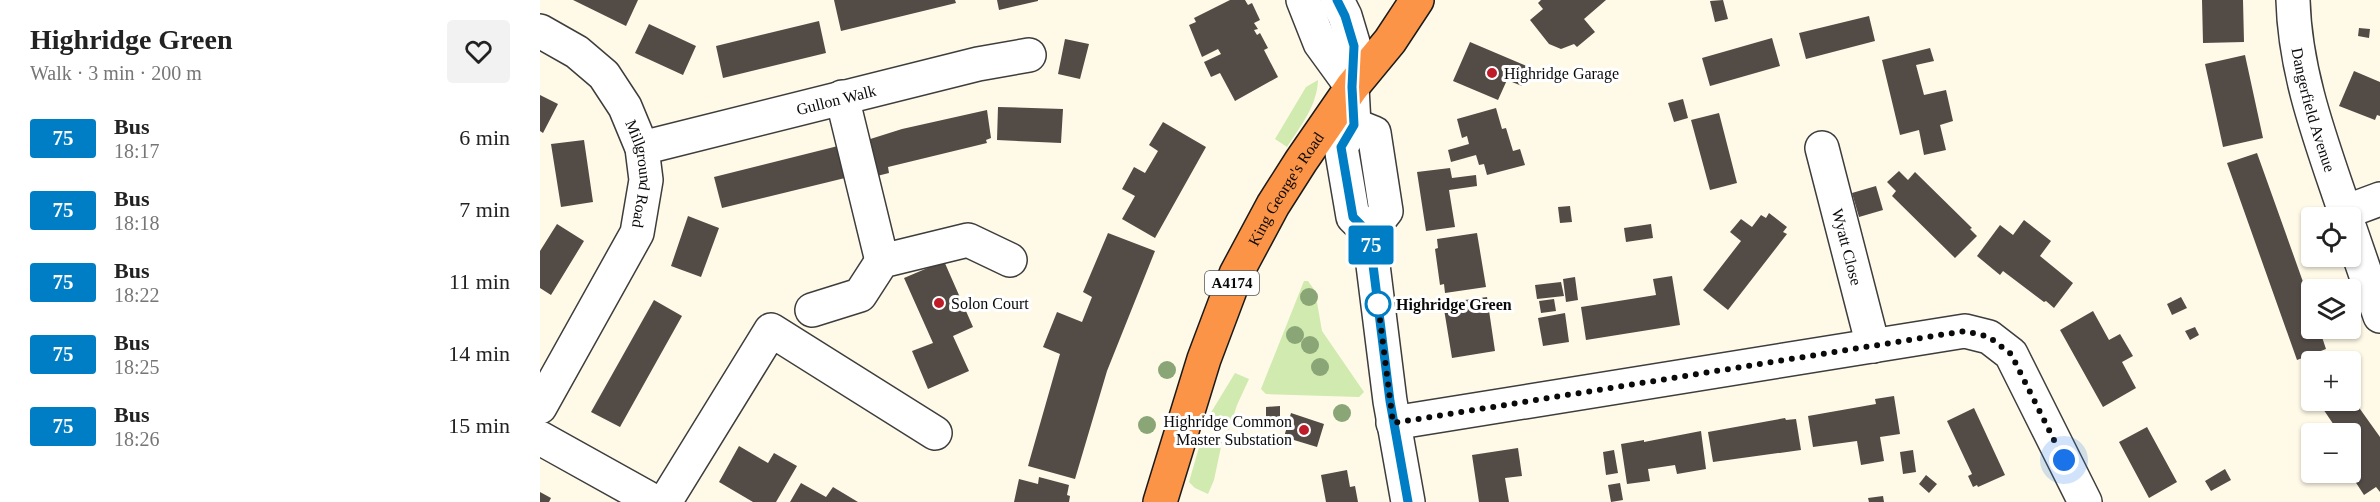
<!DOCTYPE html>
<meta charset="utf-8">
<style>
body{margin:0;font-family:Georgia,serif;background:#f2f2f2;color:#222;height:100vh;display:flex;flex-direction:column;font-size:22px;white-space:nowrap}
*{box-sizing:border-box;margin:0}
p{font-size:20px;color:#767676}
.icon{flex:none;width:33px;height:33px;fill:none;stroke:currentColor;stroke-width:2;stroke-linecap:round;stroke-linejoin:round}
.map{position:relative;flex:1;overflow:hidden}
.drawer{display:flex;flex-direction:column;background:#fff;width:540px}
.drawer>*{flex:none}
.badge{padding:0 12px;border-radius:4px;font-size:21px;line-height:39px}
.controls{position:absolute;left:1761px;top:207px;display:grid;gap:12px}
.controls a{display:grid;place-items:center;width:60px;height:60px;border-radius:6px;background:#fff;box-shadow:0 2px 4px #0004;font-size:30px}
.you{position:absolute;width:30px;height:30px;margin:-15px;border:4px solid #fff;border-radius:50%;background:#1a73e8;box-shadow:0 0 0 9px #1a73e833}
.map>.badge{position:absolute;translate:-50% -50%;box-shadow:0 0 0 3px #fff}
.round{display:grid;place-items:center;flex:none;width:63px;height:63px;border-radius:6px;background:#f2f2f2}
.summary{display:flex;align-items:center;justify-content:space-between;height:102px;padding:0 30px}
h1{font-size:28px;font-weight:700;line-height:45px}
ul{padding:0;list-style:none}
li{display:flex;align-items:center;gap:18px;height:72px;padding:0 30px}
li div{flex:1}
li b{display:block;font-size:22px}
li em{font-style:normal}
li .badge{min-width:66px;font-weight:700;text-align:center}
main{display:flex;flex:1;min-height:0}
.map>svg:first-child{display:block}
.green{fill:#d0eab0}
.building{fill:#534b46}
.lines{fill:none;stroke-linecap:round;stroke-linejoin:round}
.minor-casing{stroke:#3d3d3d;stroke-width:36}
.highway-casing{stroke:#1b1b1b;stroke-width:36}
.minor{stroke:#fff;stroke-width:33}
.highway{stroke:#fc9448;stroke-width:33}
.tree{fill:#8aa676}
.line-casing{stroke:#fff;stroke-width:14}
.line{stroke:#007ec5;stroke-width:9}
.walk{stroke:#0a0a0a;stroke-width:6;stroke-dasharray:0 10.8}
.poi-dot{fill:#bf1c29;stroke:#fff;stroke-width:2}
.stop-dot{fill:#fff;stroke:#007ec5;stroke-width:3}
.labels{text-anchor:middle;stroke-width:6;stroke-linejoin:round;paint-order:stroke}
.shield{fill:#fff;stroke:#545454;stroke-width:1.5}
.shield-label{font-size:15px;font-weight:bold;fill:#0a0a0a}
.poi-label{font-size:16px;fill:#0a0a0a;stroke:#fff;text-anchor:start}
.street-label{font-size:16px;fill:#0a0a0a;stroke:#fff}
.stop-label{font-size:16px;font-weight:bold;fill:#0a0a0a;stroke:#fff;text-anchor:start}
</style>
<main>
<section class="drawer">
<div class="summary"><div><h1>Highridge Green</h1><p>Walk · 3 min · 200 m</p></div><a class="round"><svg class="icon" aria-label="heart" viewBox="0 0 24 24"><path d="M12 20l-8-8c-3-5 5-10 8-4 3-6 11-1 8 4z"/></svg></a></div>
<ul>
<li><span class="badge" style="background:#007ec5;color:#fff">75</span><div><b>Bus</b><p>18:17</p></div><em>6 min</em></li>
<li><span class="badge" style="background:#007ec5;color:#fff">75</span><div><b>Bus</b><p>18:18</p></div><em>7 min</em></li>
<li><span class="badge" style="background:#007ec5;color:#fff">75</span><div><b>Bus</b><p>18:22</p></div><em>11 min</em></li>
<li><span class="badge" style="background:#007ec5;color:#fff">75</span><div><b>Bus</b><p>18:25</p></div><em>14 min</em></li>
<li><span class="badge" style="background:#007ec5;color:#fff">75</span><div><b>Bus</b><p>18:26</p></div><em>15 min</em></li>
</ul>
</section>
<div class="map">
<svg width="1840" height="502" viewBox="0 0 1840 502">
<rect width="100%" height="100%" fill="#fff9e7"/>
<path class="green" d="M778,80C777,106 761,125 747,147L735,139L766,87Z
M764,281H768L775,291L782,331L824,392L819,397L726,394L721,389Z
M695,373L709,379L697,405L689,430L667,424V419Z
M662,437L682,442L674,480L668,494L655,488L649,482Z"/>
<path class="building" d="M33,0H98L86,26Z
M294,0H415L416,3L301,31Z
M457,0H498V1L459,10Z
M690,0H705L708,5L712,3L720,20L714,23L718,29L714,30L717,35L720,33L728,48L724,50L738,77L695,101L680,73L671,77L664,62L681,54L678,49L662,57L649,25L656,22L654,18Z
M1001,0H1066L1044,19L1055,32L1037,47L1034,44L1021,49L1009,44L990,20L1003,9L998,3Z
M1183,0L1188,19L1175,22L1170,1Z
M1662,0H1703L1704,42L1663,43Z
M1329,16L1335,41L1266,59L1259,33Z
M279,21L286,53L183,78L176,46Z
M109,24L156,46L143,75L95,53Z
M1819,28L1830,29L1829,38L1818,36Z
M1232,38L1240,66L1170,86L1162,58Z
M525,39L549,44L540,79L518,74Z
M930,42L989,67L982,86L967,80L958,100L913,81Z
M1390,48L1394,61L1376,65L1384,95L1406,90L1413,121L1400,125L1406,150L1384,155L1379,130L1360,135L1342,60Z
M1705,55L1723,138L1683,147L1665,64Z
M1814,71L1840,82V116L1837,115L1835,120L1799,106Z
M0,95L18,104L3,133L0,131Z
M1143,99L1148,118L1134,122L1128,103Z
M458,107L523,109L521,143L457,140Z
M956,108L962,129L966,128L973,151L980,149L985,165L947,175L944,164L939,165L936,155L911,162L908,150L929,144L927,136L922,138L917,119Z
M447,110L451,138L446,140L447,143L348,167L349,173L333,177L324,141L362,129Z
M1179,113L1197,183L1170,190L1151,120Z
M623,122L666,147L615,238L582,219L595,196L582,189L594,167L605,173L618,151L609,145Z
M44,140L53,202L21,207L11,144Z
M298,146L305,178L182,208L174,177Z
M1717,153L1772,307V328H1779L1786,349L1757,360L1687,163Z
M910,168L912,178L936,175L937,186L909,190L915,227L886,231L877,172Z
M1359,171L1368,180L1375,172L1432,228L1430,229L1437,236L1415,258L1352,196L1356,191L1347,182Z
M1336,186L1343,210L1319,217L1312,193Z
M1030,206L1032,222L1020,223L1018,207Z
M1229,213L1247,227L1243,232L1247,234L1188,310L1163,290L1201,241L1190,232L1201,219L1212,227L1221,215L1226,218Z
M148,216L179,228L161,277L131,266Z
M1484,220L1511,241L1500,256L1533,283L1514,308L1506,301L1504,302L1463,271L1460,275L1437,256L1460,225L1473,235Z
M17,224L44,241L11,295L0,288V251Z
M1111,224L1113,238L1086,242L1084,228Z
M568,233L615,251L567,371L535,479L488,466L520,354L503,347L517,312L542,322L552,297L543,292Z
M937,233L946,287L905,293L904,284L900,285L895,249L898,248L897,239Z
M404,261L433,327L413,336L429,371L388,389L372,351L393,343L364,278Z
M1132,276L1140,325L1046,340L1041,307L1116,295L1113,279Z
M1035,277L1038,300L1026,302L1023,279Z
M1021,282L1024,296L997,299L995,285Z
M947,297L955,351L912,358L903,303Z
M1641,297L1647,308L1632,315L1627,304Z
M1014,299L1016,311L1001,313L999,301Z
M114,300L142,316L80,427L51,412Z
M1553,311L1569,340L1580,334L1593,356L1582,362L1596,388L1563,407L1520,330Z
M1025,313L1029,342L1003,346L998,318Z
M1655,327L1659,335L1650,340L1645,331Z
M1772,375V393L1763,381Z
M1810,395L1840,437V492L1836,487L1824,495L1809,472H1810V467L1819,461L1810,450V434H1800L1777,400H1810Z
M1354,396L1360,434L1340,437L1344,461L1321,465L1317,441L1273,447L1268,416L1336,404L1335,399Z
M740,406V417L726,418V407Z
M1434,408L1465,475L1438,487L1437,485L1433,487L1428,476L1432,474L1407,421Z
M751,413L784,424L777,447L744,437Z
M1245,418L1246,420L1256,419L1261,450L1173,462L1168,432Z
M1607,427L1637,482L1609,498L1579,442Z
M1161,431L1166,469L1137,474L1135,465L1108,469L1110,481L1087,484L1081,444L1104,440V442Z
M199,446L228,463L234,453L257,466L236,502H213L179,482Z
M978,448L982,476L965,478L969,502H939L932,455Z
M1074,450L1078,473L1066,475L1063,452Z
M1373,450L1376,472L1363,474L1360,452Z
M1685,469L1691,480L1671,491L1665,481Z
M807,470L810,487L815,486L818,502H786L781,475Z
M1386,475L1397,484L1389,493L1379,484Z
M499,477L529,485L527,495L530,496L529,502H474L479,479L498,484Z
M261,483L286,497L293,487L318,502H250Z
M1080,483L1083,500L1071,502L1068,485Z
M0,492L11,498L9,502H0Z
M1343,496L1344,502H1329L1328,498Z"/>
<g class="lines">
<g class="minor-casing">
<g id="minor">
<path d="M763,0L780,43L812,87"/>
<path d="M797,0L805,16L814,46L812,87L814,125L801,147L813,217L829,233L850,401L868,502"/>
<path id="s1" d="M1753,0C1755,76 1783,146 1807,218"/>
<path id="s2" d="M0,31L37,52L64,75L85,107L102,148L106,180L97,233L0,407"/>
<path d="M302,97L342,261"/>
<path d="M814,125L834,133L846,211L829,233"/>
<path id="s3" d="M102,148L438,64L489,55"/>
<path id="s4" d="M1282,148L1333,346"/>
<path d="M1805,212L1840,199"/>
<path d="M1810,229L1840,316"/>
<path d="M272,310L320,295L342,261L428,240L470,260"/>
<path d="M853,423L1425,331L1449,337L1471,354L1545,502"/>
<path d="M0,438L115,502"/>
<path d="M125,502L231,330L395,433"/>
</g>
</g>
<g class="highway-casing">
<g id="highway">
<path id="s5" d="M620,502L664,359L696,274L733,205L761,161L812,87L850,41L877,0"/>
</g>
</g>
<use href="#minor" class="minor"/>
<use href="#highway" class="highway"/>
</g>
<g class="tree">
<circle cx="769" cy="297" r="9"/>
<circle cx="755" cy="335" r="9"/>
<circle cx="770" cy="345" r="9"/>
<circle cx="780" cy="367" r="9"/>
<circle cx="627" cy="370" r="9"/>
<circle cx="802" cy="413" r="9"/>
<circle cx="607" cy="425" r="9"/>
</g>
<g class="lines">
<g class="line-casing">
<path id="line" d="M797,0L805,16L814,46L812,87L814,125L801,147L813,217L829,233L850,401L868,502"/>
</g>
<use href="#line" class="line"/>
<path class="walk" d="M838,304L837,296L853,423L1425,331L1449,337L1471,354L1524,460"/>
</g>
<g class="poi-dot">
<circle cx="952" cy="73" r="6"/>
<circle cx="399" cy="303" r="6"/>
<circle cx="764" cy="430" r="6"/>
</g>
<circle class="stop-dot" cx="838" cy="304" r="12"/>
<g class="labels">
<rect class="shield" x="665" y="271" width="54" height="24" rx="4.5"/>
<g class="shield-label">
<text x="692" y="288">A4174</text>
</g>
<g class="poi-label">
<text x="964" y="79">Highridge Garage</text>
<text x="411" y="309">Solon Court</text>
<text x="752" y="427" text-anchor="end">Highridge Common<tspan x="752" dy="18">Master Substation</tspan></text>
</g>
<g class="street-label">
<text dy="6" stroke="none"><textPath href="#s3" startOffset="200">Gullon Walk</textPath></text>
<text dy="6" stroke="none"><textPath href="#s1" startOffset="112">Dangerfield Avenue</textPath></text>
<text dy="6" stroke="none"><textPath href="#s2" startOffset="186">Millground Road</textPath></text>
<text dy="6" stroke="none"><textPath href="#s5" startOffset="339">King George's Road</textPath></text>
<text dy="6" stroke="none"><textPath href="#s4" startOffset="102">Wyatt Close</textPath></text>
</g>
<g class="stop-label">
<text x="856" y="310">Highridge Green</text>
</g>
</g>
</svg>
<div class="controls">
<a><svg class="icon" aria-label="locate" viewBox="0 0 24 24"><circle cx="12" cy="12" r="6"/><path d="M12 2v4M12 18v4M2 12h4M18 12h4"/></svg></a>
<a><svg class="icon" aria-label="layers" viewBox="0 0 24 24"><path d="M12 4l9 5-9 5-9-5zM3 14l9 5 9-5"/></svg></a>
<a>+</a>
<a>−</a>
</div>
<div class="you" style="left:1524px;top:460px"></div>
<b class="badge" style="left:831px;top:245px;background:#007ec5;color:#fff">75</b>
</div>
</main>
